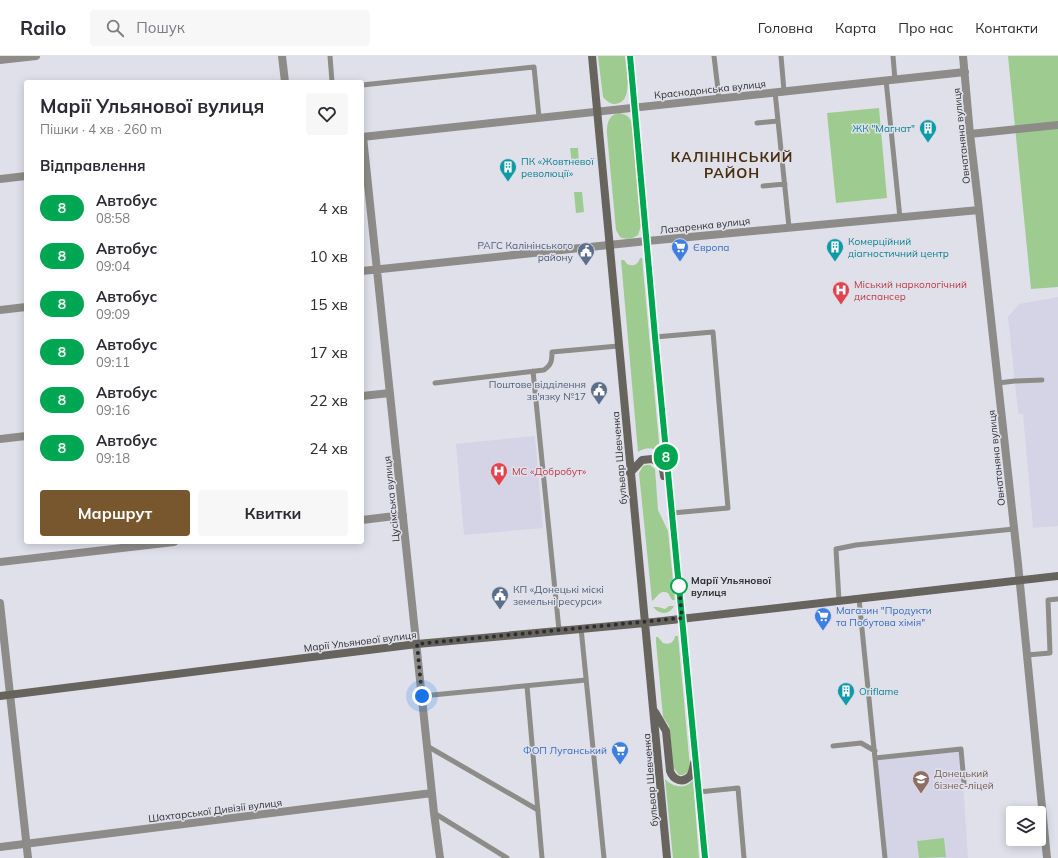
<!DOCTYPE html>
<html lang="uk">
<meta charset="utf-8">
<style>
body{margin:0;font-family:Mulish,sans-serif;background:#f7f7f7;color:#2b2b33;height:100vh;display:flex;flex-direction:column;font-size:15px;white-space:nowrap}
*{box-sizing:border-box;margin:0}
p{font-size:13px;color:#7c7c81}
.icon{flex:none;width:22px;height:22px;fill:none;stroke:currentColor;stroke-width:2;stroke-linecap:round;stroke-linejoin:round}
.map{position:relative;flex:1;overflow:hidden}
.sheet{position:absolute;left:24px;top:24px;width:340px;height:464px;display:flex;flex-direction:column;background:#fff;border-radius:4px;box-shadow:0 2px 10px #0003}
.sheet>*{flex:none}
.badge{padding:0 8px;border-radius:13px;font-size:14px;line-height:26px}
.tools{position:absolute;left:1006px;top:750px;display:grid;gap:8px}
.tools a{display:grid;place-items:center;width:40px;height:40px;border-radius:4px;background:#fff;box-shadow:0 2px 10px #0003;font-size:20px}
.you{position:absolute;width:20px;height:20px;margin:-10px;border:3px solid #fff;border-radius:50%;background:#1a73e8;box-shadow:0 0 0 6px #1a73e833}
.map>.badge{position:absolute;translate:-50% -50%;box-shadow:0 0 0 2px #fff}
h2{padding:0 16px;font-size:15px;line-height:36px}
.round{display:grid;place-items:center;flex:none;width:42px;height:42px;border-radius:4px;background:#f7f7f7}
.overview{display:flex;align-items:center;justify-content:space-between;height:68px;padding:0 16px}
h1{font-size:19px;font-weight:700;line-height:30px}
.button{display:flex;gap:8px;margin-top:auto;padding:8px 16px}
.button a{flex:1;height:46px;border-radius:4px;background:#78572e;color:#fff;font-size:16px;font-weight:700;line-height:46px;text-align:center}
.button a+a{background:#f7f7f7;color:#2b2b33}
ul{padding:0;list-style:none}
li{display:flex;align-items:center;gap:12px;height:48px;padding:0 16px}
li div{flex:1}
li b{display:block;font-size:15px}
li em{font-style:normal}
li .badge{min-width:44px;font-weight:700;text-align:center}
header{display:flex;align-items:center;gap:24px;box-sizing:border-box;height:56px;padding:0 20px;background:#fff;border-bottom:1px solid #e1e1e2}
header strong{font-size:19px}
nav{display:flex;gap:22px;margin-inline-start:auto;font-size:14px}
.search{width:280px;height:36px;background:#f7f7f7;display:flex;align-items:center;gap:10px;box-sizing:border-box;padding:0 14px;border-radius:4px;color:#7c7c81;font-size:15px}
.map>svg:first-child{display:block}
.built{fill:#d5d4e7}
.green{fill:#9ecb90}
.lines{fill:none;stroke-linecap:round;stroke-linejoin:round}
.lane{stroke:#8e8c88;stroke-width:5}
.street{stroke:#8e8c88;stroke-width:8}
.secondary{stroke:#67645d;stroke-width:8}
.line-casing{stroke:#fff;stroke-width:9}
.line{stroke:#00a651;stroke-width:6}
.walk{stroke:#2e2e32;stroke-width:4;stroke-dasharray:0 7.2}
.stop-dot{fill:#fff;stroke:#00a651;stroke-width:2}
.labels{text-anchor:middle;stroke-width:3;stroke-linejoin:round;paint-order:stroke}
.street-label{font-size:10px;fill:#2e2e32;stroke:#e0e0eb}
.culture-label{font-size:10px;fill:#0d838f;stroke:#e0e0eb;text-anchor:start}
.service-label{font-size:10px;fill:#4e5e75;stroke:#e0e0eb;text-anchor:end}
.shop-label{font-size:10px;fill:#366cbe;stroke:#e0e0eb;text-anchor:start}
.health-label{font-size:10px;fill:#be3a42;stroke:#e0e0eb;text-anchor:start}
.stop-label{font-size:10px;font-weight:bold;fill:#2e2e32;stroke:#e0e0eb;text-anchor:start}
.education-label{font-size:10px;fill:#785e54;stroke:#e0e0eb;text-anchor:start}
.district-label{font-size:14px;font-weight:bold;letter-spacing:1px;fill:#472e0c;stroke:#e0e0eb}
</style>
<header>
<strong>Railo</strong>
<div class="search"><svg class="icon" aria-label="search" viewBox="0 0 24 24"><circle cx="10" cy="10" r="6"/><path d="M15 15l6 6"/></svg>Пошук</div>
<nav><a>Головна</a><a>Карта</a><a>Про нас</a><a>Контакти</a></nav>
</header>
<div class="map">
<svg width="1058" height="802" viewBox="0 0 1058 802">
<rect width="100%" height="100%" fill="#e0e0eb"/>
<path class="built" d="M1058,241V470L1033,472L1023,358H1019L1018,355L1008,261L1019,248Z
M535,380L543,472L464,479L456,388Z
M961,693L968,802H885L875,702Z"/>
<path class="green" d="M598,0H625C626,11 633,43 619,47C612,50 608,46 603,41Z
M1008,0H1058V231L1031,233Z
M879,52L887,142L836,147L827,57Z
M619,57C626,58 630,61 632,67L641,170L638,179C633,183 626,184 620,181L616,174L607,78C607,68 608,59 619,57Z
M570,92H578L579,108L572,109Z
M574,136H582L584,156L576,157Z
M640,202H642L660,397C653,391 646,391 638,396L621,204H624L627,208C633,211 638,209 640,202Z
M646,409H650L655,413L658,454L668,475L675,544H672L668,537C659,533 658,541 652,545L639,417L643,410Z
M669,550H674C669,559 660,559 653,551H658L665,553Z
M675,580H678L690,711L689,715L683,719H679L673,711L669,670L663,661L656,586V581H658L663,587C669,589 674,587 675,580Z
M665,723C672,731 686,734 693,724L699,802H673Z
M944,782L946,801L919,802L917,785Z"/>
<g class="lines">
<path class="lane" d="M330,0L332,26
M714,0L719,42
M781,0L784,35
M893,0L895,24
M886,24L900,162
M362,29L534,11L539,61
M775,36L789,171
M757,67L778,65
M763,130L785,128
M655,281L713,276L728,452L672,457
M533,315L559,574
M435,327L544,314C551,309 552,306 552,296L618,290
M998,327L1015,325L1042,324
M859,543L885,802
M839,545L836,493L856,489L1014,473
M581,572L604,802
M1027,599L1050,597L1048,544L1058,543
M527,630L542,802
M422,640L586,624
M427,690L538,754
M833,690L861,687L875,695
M875,702L961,693L964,727
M699,736L738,732L744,802
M434,757L507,802"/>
<path class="street" d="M282,0L285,26
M963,0L970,78L978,145L1018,508L1047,802
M0,4L36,0
M970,78L1058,69
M362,81L965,16
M363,81L434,757L440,802
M0,123L26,120
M362,215L647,185L979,154
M0,254L26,251
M362,340L390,337
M0,383L26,380
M362,464L403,459
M0,506L174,486
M0,547L28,802
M0,791L432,737"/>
<path class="secondary" d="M592,0L667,802
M630,0L655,281L705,802
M630,417L642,404L652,403C661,407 663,410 664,420
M0,640L417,588L645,567L1058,520
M655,656L666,675L670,715C673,724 683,728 690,720C693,716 693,711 694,707"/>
</g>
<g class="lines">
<g class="line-casing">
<path id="line" d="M630,0L655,281L705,802"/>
</g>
<use href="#line" class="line"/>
<path class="walk" d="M422,640L417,588L682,562L679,530"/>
</g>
<defs>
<g id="building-pin" transform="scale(0.9)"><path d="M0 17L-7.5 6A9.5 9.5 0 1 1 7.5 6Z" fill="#0f9aa8" stroke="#e0e0eb"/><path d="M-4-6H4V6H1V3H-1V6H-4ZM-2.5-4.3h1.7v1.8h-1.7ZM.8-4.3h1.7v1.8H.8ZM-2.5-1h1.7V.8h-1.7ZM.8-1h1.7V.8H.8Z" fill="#fff"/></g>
<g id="supermarket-pin" transform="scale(0.9)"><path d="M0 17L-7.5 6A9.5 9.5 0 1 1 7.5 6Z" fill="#3f7fe0" stroke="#e0e0eb"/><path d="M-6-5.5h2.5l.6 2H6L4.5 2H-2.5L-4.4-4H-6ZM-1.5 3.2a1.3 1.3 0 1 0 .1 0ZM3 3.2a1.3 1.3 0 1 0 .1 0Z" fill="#fff"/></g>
<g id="civic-pin" transform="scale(0.9)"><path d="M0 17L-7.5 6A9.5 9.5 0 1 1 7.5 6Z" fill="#5c6f8a" stroke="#e0e0eb"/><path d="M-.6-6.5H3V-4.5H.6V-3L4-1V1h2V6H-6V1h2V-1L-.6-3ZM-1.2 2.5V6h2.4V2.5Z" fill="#fff"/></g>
<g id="hospital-pin" transform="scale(0.9)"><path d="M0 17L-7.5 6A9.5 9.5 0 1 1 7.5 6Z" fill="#e0444e" stroke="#e0e0eb"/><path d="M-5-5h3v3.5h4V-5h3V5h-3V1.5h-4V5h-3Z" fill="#fff"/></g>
<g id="school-pin" transform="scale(0.9)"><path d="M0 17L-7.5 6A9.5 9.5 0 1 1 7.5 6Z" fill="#8d6e63" stroke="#e0e0eb"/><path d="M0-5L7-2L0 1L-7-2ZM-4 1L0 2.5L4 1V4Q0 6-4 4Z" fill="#fff"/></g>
</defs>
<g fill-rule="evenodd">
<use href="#building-pin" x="928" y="72"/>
<use href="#building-pin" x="508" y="111"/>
<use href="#supermarket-pin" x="680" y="191"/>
<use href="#building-pin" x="835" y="191"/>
<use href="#civic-pin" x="586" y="195"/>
<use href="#hospital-pin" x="841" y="234"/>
<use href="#civic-pin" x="599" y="334"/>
<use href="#hospital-pin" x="499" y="415"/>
<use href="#civic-pin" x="500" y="539"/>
<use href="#supermarket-pin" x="823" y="560"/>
<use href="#building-pin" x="846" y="635"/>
<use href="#supermarket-pin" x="620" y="694"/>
<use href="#school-pin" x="921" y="723"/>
</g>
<circle class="stop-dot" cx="679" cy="530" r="8"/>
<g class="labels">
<g class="street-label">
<text transform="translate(710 33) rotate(-6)" y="4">Краснодонська вулиця</text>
<text transform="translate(961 80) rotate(-96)" y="4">Овнатаняна вулиця</text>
<text transform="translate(705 169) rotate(-6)" y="4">Лазаренка вулиця</text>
<text transform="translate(619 402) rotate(-95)" y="4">бульвар Шевченка</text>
<text transform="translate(996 402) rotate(-96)" y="4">Овнатаняна вулиця</text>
<text transform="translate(391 443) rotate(-96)" y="4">Цусімська вулиця</text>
<text transform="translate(360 585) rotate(-7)" y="4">Марії Ульянової вулиця</text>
<text transform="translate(650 724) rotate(-95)" y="4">бульвар Шевченка</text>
<text transform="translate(215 754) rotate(-7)" y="4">Шахтарської Дивізії вулиця</text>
</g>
<g class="culture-label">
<text x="915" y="76" text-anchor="end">ЖК "Магнат"</text>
<text x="521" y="109">ПК «Жовтневої<tspan x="521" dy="12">революції»</tspan></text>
<text x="848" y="189">Комерційний<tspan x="848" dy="12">діагностичний центр</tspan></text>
<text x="859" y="639">Oriflame</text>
</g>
<g class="service-label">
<text x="573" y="193">РАГС Калінінського<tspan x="573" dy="12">району</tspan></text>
<text x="586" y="332">Поштове відділення<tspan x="586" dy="12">зв'язку №17</tspan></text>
<text x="513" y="537" text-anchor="start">КП «Донецькі міскі<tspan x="513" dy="12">земельні ресурси»</tspan></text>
</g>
<g class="shop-label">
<text x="693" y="195">Європа</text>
<text x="836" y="558">Магазин "Продукти<tspan x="836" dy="12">та Побутова хімія"</tspan></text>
<text x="607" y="698" text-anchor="end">ФОП Луганський</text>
</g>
<g class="health-label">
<text x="854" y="232">Міський наркологічний<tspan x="854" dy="12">диспансер</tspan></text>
<text x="512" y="419">МС «Добробут»</text>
</g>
<g class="stop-label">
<text x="691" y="528">Марії Ульянової<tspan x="691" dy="12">вулиця</tspan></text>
</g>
<g class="education-label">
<text x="934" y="721">Донецький<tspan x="934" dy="12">бізнес-ліцей</tspan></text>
</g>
<g class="district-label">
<text x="732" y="106">КАЛІНІНСЬКИЙ<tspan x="732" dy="16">РАЙОН</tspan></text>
</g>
</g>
</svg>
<div class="tools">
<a><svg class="icon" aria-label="layers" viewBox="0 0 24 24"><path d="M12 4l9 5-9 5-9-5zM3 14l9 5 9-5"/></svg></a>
</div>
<div class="you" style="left:422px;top:640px"></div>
<b class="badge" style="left:666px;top:401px;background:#00a651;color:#fff">8</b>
<section class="sheet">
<div class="overview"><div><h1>Марії Ульянової вулиця</h1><p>Пішки · 4 хв · 260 m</p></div><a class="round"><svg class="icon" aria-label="heart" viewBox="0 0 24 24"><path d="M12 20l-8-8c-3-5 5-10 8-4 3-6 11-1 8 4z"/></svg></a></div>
<h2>Відправлення</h2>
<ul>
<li><span class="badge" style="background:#00a651;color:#fff">8</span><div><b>Автобус</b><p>08:58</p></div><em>4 хв</em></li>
<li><span class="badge" style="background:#00a651;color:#fff">8</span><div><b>Автобус</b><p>09:04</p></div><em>10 хв</em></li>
<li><span class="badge" style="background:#00a651;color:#fff">8</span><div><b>Автобус</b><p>09:09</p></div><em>15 хв</em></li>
<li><span class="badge" style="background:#00a651;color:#fff">8</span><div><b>Автобус</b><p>09:11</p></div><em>17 хв</em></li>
<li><span class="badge" style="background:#00a651;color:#fff">8</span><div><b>Автобус</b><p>09:16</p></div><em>22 хв</em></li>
<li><span class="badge" style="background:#00a651;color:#fff">8</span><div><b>Автобус</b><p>09:18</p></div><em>24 хв</em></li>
</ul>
<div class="button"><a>Маршрут</a><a>Квитки</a></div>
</section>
</div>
